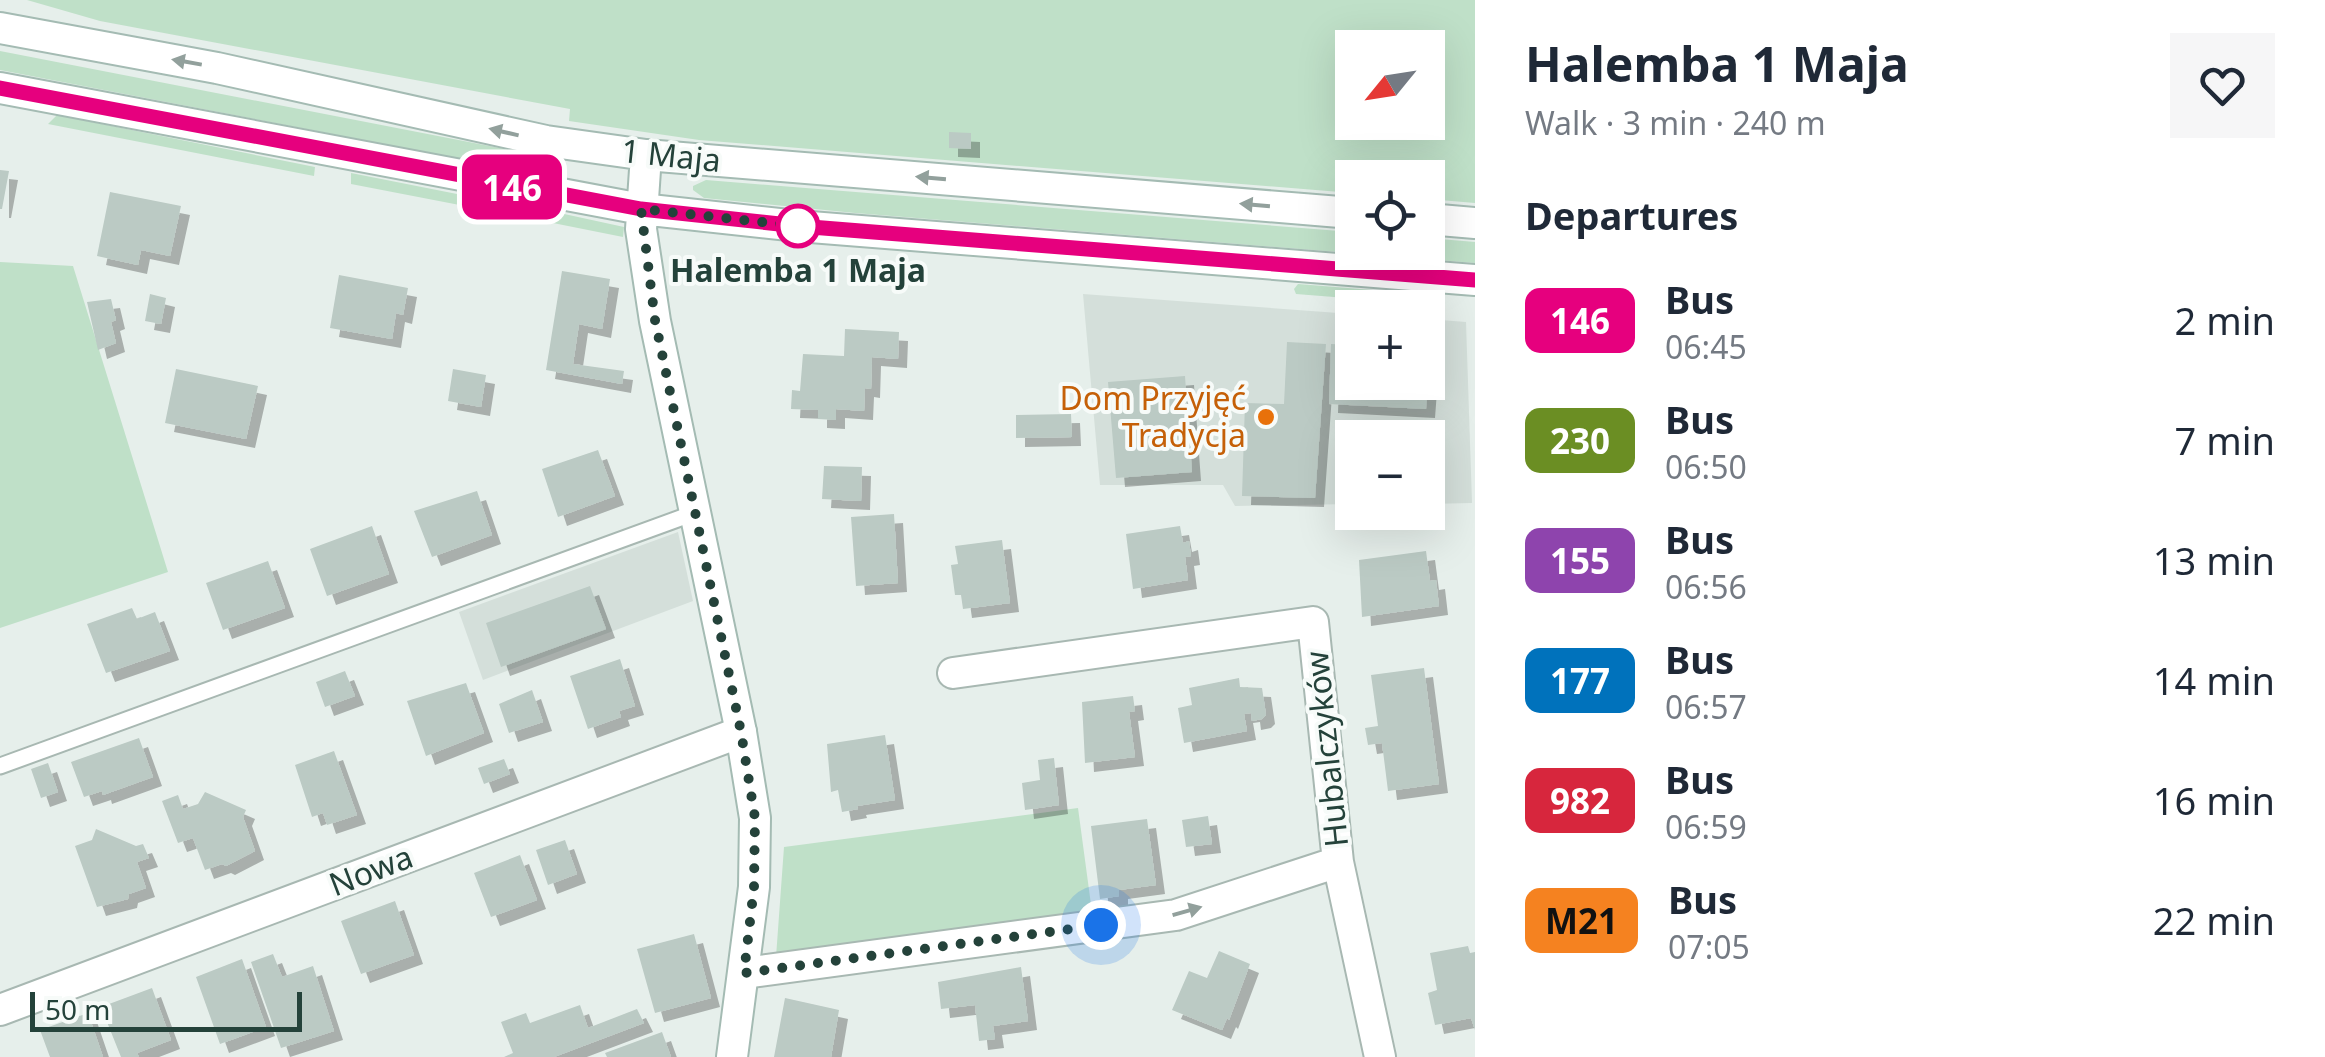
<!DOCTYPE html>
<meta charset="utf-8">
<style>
body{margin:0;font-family:"Noto Sans",sans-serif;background:#f6f6f7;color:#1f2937;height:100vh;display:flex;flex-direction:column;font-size:38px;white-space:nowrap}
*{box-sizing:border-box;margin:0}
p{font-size:32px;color:#747a83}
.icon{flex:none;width:55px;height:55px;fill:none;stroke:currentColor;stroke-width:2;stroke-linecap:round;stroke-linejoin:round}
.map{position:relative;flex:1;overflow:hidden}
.side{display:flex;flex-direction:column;background:#fff;width:850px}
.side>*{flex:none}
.badge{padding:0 20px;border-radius:15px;font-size:35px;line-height:65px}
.needle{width:65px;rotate:240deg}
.tools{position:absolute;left:1335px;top:30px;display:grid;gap:20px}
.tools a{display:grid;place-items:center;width:110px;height:110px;border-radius:0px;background:#fff;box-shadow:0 10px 40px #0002;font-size:50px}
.scale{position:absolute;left:30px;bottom:25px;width:272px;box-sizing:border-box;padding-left:10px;border:5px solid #24423a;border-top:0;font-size:28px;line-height:35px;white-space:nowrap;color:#24423a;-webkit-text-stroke:8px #f7fbf9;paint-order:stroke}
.you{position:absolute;width:50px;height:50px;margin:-25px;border:8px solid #fff;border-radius:50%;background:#1a73e8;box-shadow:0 0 0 15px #1a73e833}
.map>.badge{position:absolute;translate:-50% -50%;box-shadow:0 0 0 5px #fff}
h2{padding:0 50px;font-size:38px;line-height:90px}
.round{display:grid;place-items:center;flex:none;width:105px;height:105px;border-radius:0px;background:#f6f6f7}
.overview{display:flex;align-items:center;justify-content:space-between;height:170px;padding:0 50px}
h1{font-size:48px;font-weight:700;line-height:75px}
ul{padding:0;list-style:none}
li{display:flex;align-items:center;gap:30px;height:120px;padding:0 50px}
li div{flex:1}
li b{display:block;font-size:38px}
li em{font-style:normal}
li .badge{min-width:110px;font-weight:700;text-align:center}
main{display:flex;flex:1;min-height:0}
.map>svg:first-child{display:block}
.built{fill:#d4dfda}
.green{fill:#bfe0c8;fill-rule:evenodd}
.building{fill:#bbcac4;filter:url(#shadow)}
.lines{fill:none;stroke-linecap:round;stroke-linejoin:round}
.lane-casing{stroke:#a8b8b2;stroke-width:19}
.street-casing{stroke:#a8b8b2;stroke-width:34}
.secondary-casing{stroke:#a4bbb3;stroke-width:34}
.lane{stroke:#fff;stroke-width:15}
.street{stroke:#fff;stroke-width:30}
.secondary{stroke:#fff;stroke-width:30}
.oneway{fill:#92a09c}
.line-casing{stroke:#fff;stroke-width:22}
.line{stroke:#e6007e;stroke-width:15}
.walk{stroke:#24423a;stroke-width:10;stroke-dasharray:0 18}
.stop-dot{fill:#fff;stroke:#e6007e;stroke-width:5}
.food-dot{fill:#e8710a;stroke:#f7fbf9;stroke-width:4}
.labels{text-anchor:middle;stroke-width:8;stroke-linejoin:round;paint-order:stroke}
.street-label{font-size:32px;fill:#24423a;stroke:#f7fbf9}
.stop-label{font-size:32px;font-weight:bold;fill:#24423a;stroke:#f7fbf9}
.food-label{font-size:32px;fill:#c56008;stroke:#f7fbf9;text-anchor:end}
</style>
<main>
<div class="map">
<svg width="1475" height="1057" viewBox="0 0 1475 1057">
<defs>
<filter id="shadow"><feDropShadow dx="9" dy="9" stdDeviation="0" flood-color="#0004"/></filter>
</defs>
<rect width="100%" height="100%" fill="#e6efeb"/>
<path class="built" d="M1083,294L1352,314V382H1428V319L1466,322L1472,503L1428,504V438H1352V504L1235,506L1223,485H1100Z
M678,532L693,601L483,680L459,612Z"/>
<path class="green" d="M27,0H1475V203L1428,199V178H1352V193L699,140L569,121L570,109L100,21ZM1352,48H1428V122H1352Z
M0,51L531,154L529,172L0,70Z
M57,115L315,167L314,176L48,124Z
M351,173L523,207L521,217L351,184Z
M706,180L1352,232V252H1428V238L1475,242V263L855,213L704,198L693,190V186Z
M555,212L624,227L623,237L553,223Z
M0,262L73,266L168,572L0,628Z
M1298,284L1422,294V304L1296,294L1294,289Z
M1078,808L1092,912L776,957L784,847Z"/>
<path class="building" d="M949,132L971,133V149L949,148Z
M0,170L9,171L2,209H0Z
M110,192L181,206L170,256L141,250L138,265L97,256Z
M562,271L610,279L602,329L579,324L573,364L624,371L622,384L546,370Z
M339,275L408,288L403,315L396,313L392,339L330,328Z
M150,294L166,298L161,324L145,321Z
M111,299L116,320L111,322L116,343L98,350L87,302Z
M845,329L899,332L898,359L872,357L871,389L865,388L864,411L836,409V420L818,419V410L791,409L792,390L800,391L803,354L844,356Z
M1287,342L1326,344L1315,498L1242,496L1245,403L1284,404Z
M1331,344L1352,345V382H1428L1426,409L1329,404Z
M176,369L258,386L246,439L165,423Z
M453,369L486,375L481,407L448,401Z
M1185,376L1192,472L1116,478L1108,382Z
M1071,414L1072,437L1016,438V415Z
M598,450L615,496L558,517L542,469Z
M824,466L862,467L861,501L822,499Z
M477,491L492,535L432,557L414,511Z
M894,514L898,583L856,586L851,517Z
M372,526L389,574L327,596L310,549Z
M1180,526L1183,543L1189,541L1191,556L1185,557L1188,580L1133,589L1126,534Z
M1002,540L1010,603L963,609L961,595H955L951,565L958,564L955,546Z
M1426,551L1430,581L1436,580L1439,606L1362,617L1359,560Z
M268,561L285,608L223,630L206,583Z
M590,586L606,629L501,667L486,623Z
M132,608L137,619L155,612L170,651L106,673L87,624Z
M620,659L635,706L619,711L621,717L588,729L570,676Z
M1424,668L1439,784L1388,791L1382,743L1368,745L1365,728L1378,726L1371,675Z
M345,671L355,696L325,707L316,682Z
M1239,678L1240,687L1262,688L1266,715L1262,719L1252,721L1251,713L1244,714L1247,731L1184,743L1178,708L1192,705L1189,688Z
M466,683L484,733L426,756L407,701Z
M532,690L543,722L509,733L499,704Z
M1133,696L1135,711L1129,712L1135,757L1085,763L1082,702Z
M885,735L895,800L857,806L858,809L842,812L838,790L831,792L827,744Z
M139,738L153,777L103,795L102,791L84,797L71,762Z
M334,751L357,815L327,825L323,813L312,817L295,765Z
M1054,758L1059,805L1025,810L1022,783L1040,780L1038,760Z
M504,759L510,774L484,784L478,768Z
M48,763L58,792L41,798L31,769Z
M205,792L246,810L243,817L255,851L226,866L222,864L205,870L193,838L178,843L162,801L178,795L183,809L198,804Z
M1208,816L1212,844L1186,847L1182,820Z
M1147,819L1156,885L1119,890V896L1100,899L1091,826Z
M96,829L136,846L143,844L149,858L137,862L146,888L129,894L128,899L97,907L75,846L92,840Z
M565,840L577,874L548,885L536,850Z
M520,855L537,900L491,917L474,873Z
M395,901L414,955L361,974L341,921Z
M694,934L711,998L655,1013L637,949Z
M1468,946L1470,953L1475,952V1030L1471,1018L1435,1025L1428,993L1437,990L1430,953Z
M1219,951L1250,964L1229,1020L1227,1018L1222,1030L1172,1010L1189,971L1207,978Z
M273,954L282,977L313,966L334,1031L281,1048L251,962Z
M242,959L266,1027L220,1044L196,977Z
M1021,967L1028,1021L993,1026L995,1039L979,1041L975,1005L941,1009L938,982Z
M152,988L171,1040L137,1053L139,1057H121L101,1007Z
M785,998L839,1010L831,1057H774Z
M580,1005L588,1028L637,1009L644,1023L554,1057H504L513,1053L501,1022L526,1013L530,1023Z
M88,1013L103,1057H50L40,1030Z
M662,1032L671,1057H607L605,1053Z"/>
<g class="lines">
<g class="lane-casing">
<path id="lane" d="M0,766L697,512"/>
</g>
<g class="street-casing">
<path id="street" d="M953,673L1313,622L1338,862L1380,1057
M744,973L1176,915L1338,862
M0,1010L741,732"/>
</g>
<g class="secondary-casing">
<path id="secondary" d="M0,28L217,68L546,141L646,155L1352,213
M0,88L641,209L798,226L1475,280
M646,155L641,229L655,321L741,732L755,818L754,887L732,1057
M1428,219L1475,223"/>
</g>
<use href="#lane" class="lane"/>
<use href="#street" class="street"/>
<use href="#secondary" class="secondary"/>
</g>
<defs><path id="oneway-solid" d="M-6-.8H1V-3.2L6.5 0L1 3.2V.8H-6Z" transform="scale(2.5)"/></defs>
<g class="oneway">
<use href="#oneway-solid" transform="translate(187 62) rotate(-170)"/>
<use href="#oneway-solid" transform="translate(504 132) rotate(-167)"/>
<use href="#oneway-solid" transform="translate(931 178) rotate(-175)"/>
<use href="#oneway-solid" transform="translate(1255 205) rotate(-175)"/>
<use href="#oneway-solid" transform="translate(1187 911) rotate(-16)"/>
</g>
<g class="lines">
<g class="line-casing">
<path id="line" d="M0,88L641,209L798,226L1475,280"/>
</g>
<use href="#line" class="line"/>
<path class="walk" d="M798,226L641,209L655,320L741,732L755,818L754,887L744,973L1101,925"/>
</g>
<circle class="stop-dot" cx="798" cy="226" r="20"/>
<circle class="food-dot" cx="1266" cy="417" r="10"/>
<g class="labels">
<g class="street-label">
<text transform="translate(671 156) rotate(6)" y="11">1 Maja</text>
<text transform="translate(1327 749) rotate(-96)" y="11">Hubalczyków</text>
<text transform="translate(371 871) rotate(-21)" y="11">Nowa</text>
</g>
<g class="stop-label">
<text x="798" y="282">Halemba 1 Maja</text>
</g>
<g class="food-label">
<text x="1246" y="410">Dom Przyjęć<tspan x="1246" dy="37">Tradycja</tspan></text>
</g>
</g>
</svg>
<div class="tools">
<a><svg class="needle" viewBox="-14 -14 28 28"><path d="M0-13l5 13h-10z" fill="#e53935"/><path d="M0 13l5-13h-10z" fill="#747a83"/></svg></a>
<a><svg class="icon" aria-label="locate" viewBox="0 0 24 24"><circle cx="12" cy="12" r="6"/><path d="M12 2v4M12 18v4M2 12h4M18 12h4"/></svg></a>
<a>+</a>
<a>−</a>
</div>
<div class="scale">50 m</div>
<div class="you" style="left:1101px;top:925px"></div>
<b class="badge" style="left:512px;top:187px;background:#e6007e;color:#fff">146</b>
</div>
<section class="side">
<div class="overview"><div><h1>Halemba 1 Maja</h1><p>Walk · 3 min · 240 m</p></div><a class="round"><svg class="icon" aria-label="heart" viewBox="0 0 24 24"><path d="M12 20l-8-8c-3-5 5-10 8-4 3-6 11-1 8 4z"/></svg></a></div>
<h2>Departures</h2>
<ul>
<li><span class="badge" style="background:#e6007e;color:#fff">146</span><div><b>Bus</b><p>06:45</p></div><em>2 min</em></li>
<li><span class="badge" style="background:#6b8e23;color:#fff">230</span><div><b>Bus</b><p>06:50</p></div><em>7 min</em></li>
<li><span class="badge" style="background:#8e44ad;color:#fff">155</span><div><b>Bus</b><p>06:56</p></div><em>13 min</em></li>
<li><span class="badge" style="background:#0072bc;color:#fff">177</span><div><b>Bus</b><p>06:57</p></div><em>14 min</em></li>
<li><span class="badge" style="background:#d7263d;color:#fff">982</span><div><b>Bus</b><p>06:59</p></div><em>16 min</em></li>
<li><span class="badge" style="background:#f58220;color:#111">M21</span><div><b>Bus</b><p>07:05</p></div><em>22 min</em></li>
</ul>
</section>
</main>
